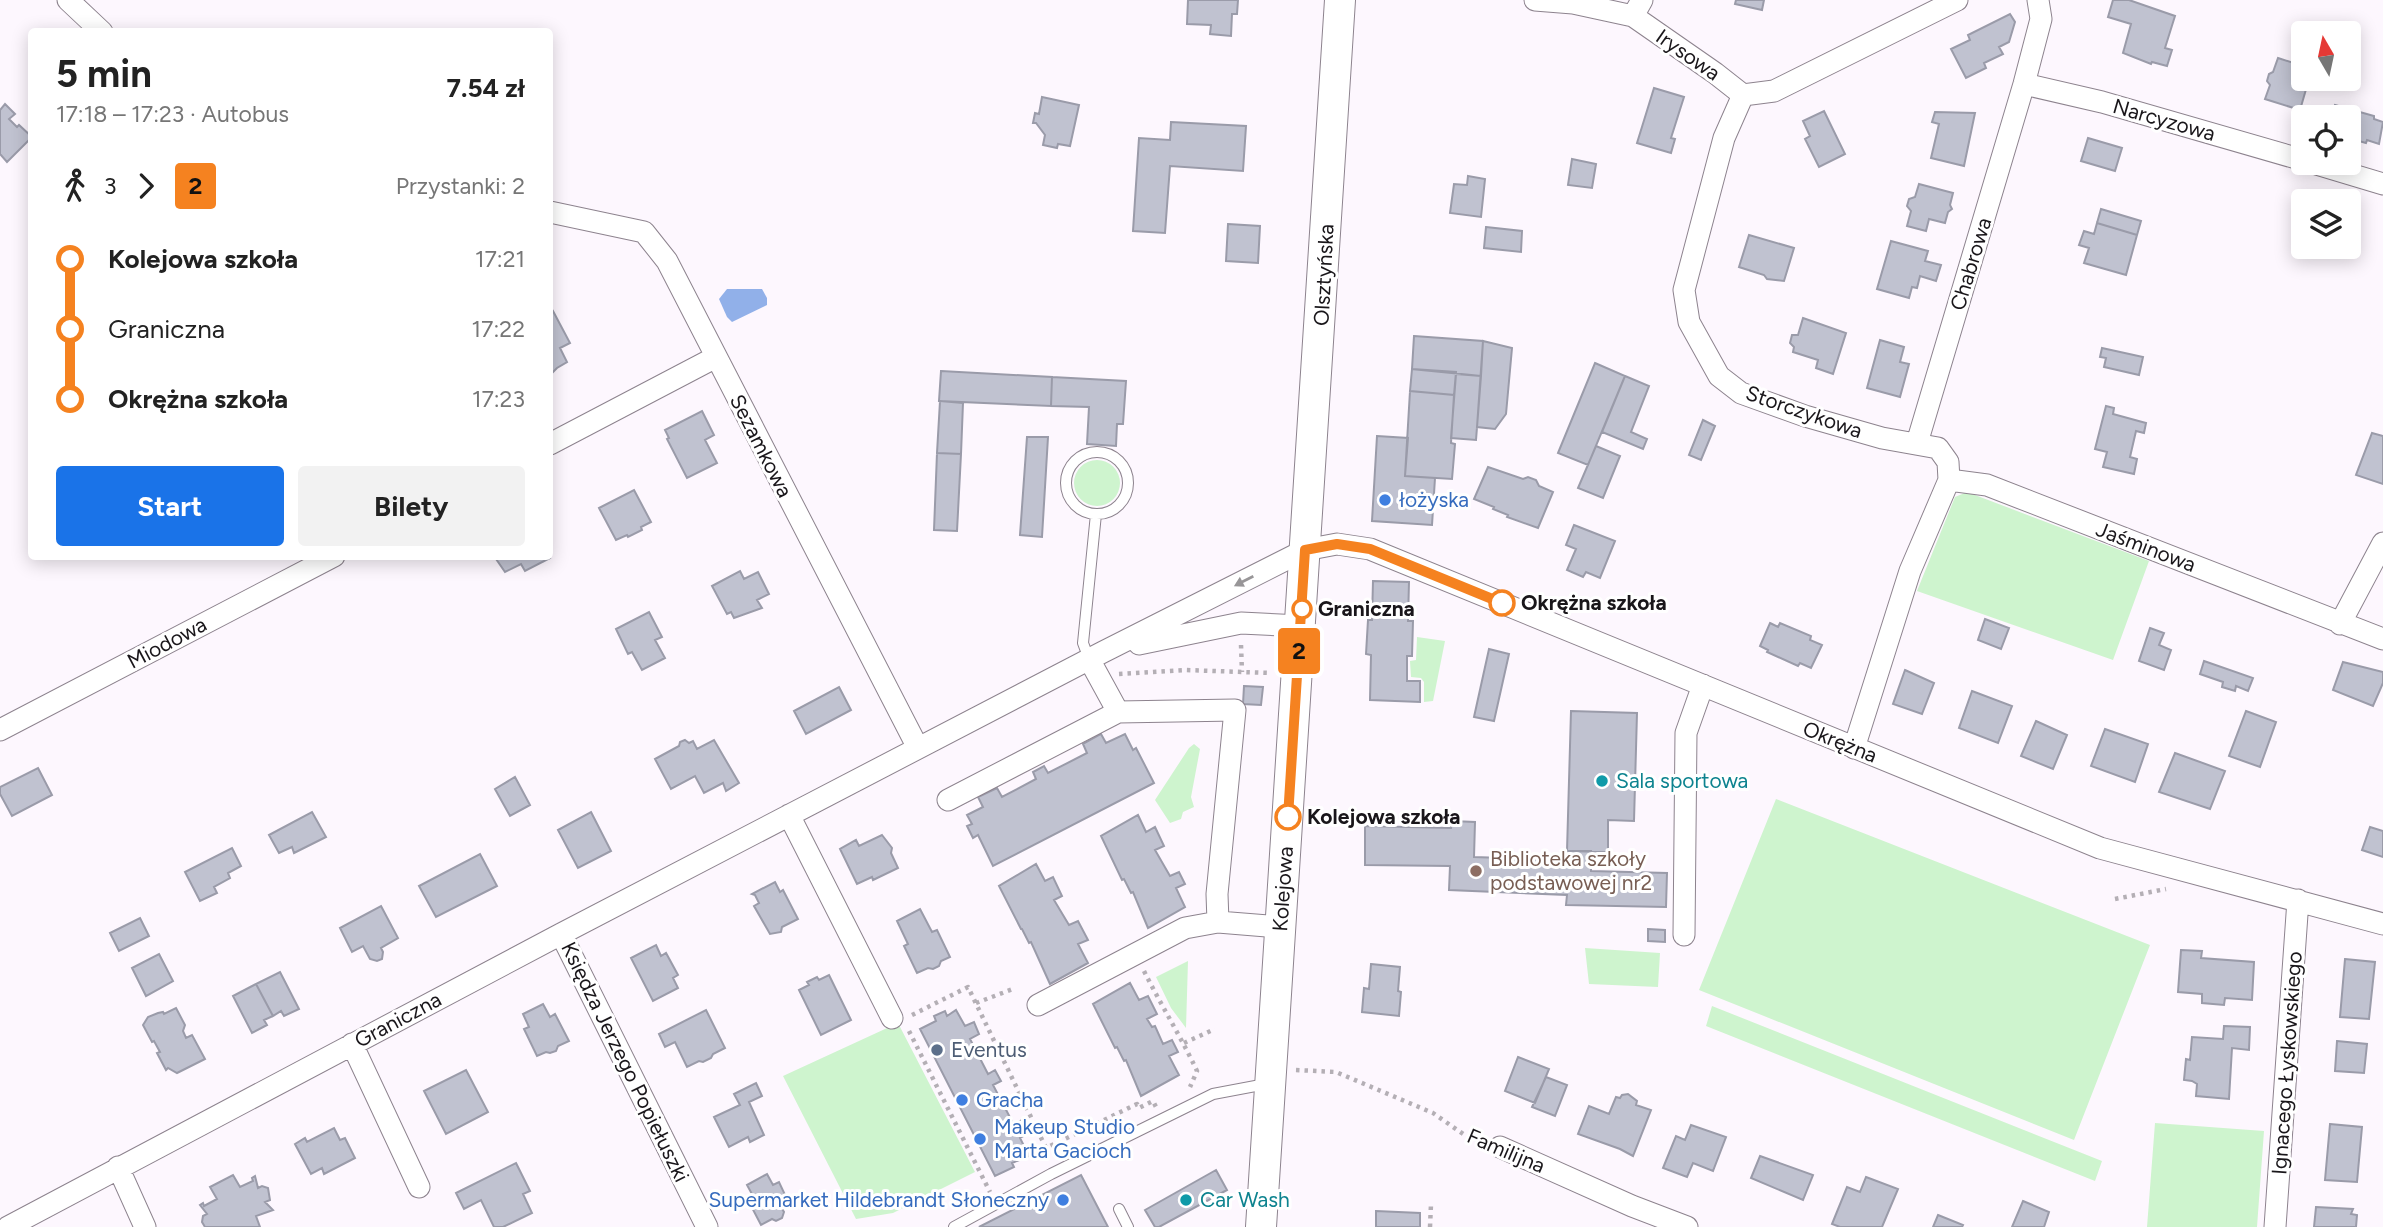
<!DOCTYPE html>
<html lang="pl">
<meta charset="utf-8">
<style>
body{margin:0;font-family:Figtree,sans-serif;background:#f2f2f2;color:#222;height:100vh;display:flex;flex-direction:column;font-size:26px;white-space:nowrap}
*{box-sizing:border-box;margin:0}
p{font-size:23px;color:#767676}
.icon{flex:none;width:38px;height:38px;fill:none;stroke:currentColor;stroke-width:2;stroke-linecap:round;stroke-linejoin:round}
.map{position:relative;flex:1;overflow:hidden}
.sheet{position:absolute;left:28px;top:28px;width:525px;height:532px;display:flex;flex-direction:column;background:#fff;border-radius:7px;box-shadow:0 4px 18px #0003}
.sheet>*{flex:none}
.badge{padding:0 14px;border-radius:5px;font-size:24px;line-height:46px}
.needle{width:46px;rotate:351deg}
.buttons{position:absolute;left:2291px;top:21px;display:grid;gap:14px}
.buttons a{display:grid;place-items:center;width:70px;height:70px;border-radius:7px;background:#fff;box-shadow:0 4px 18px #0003;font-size:35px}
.map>.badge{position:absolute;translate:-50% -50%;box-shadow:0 0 0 4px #fff}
.legs{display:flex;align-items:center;gap:10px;height:77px;padding:0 28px;font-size:23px}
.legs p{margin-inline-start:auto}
.summary{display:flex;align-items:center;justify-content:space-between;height:119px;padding:0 28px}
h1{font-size:38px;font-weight:700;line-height:52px}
.primary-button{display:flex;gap:14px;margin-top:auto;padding:14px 28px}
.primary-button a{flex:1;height:80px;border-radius:7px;background:#1a73e8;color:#fff;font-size:28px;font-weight:700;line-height:80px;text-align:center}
.primary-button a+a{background:#f2f2f2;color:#222}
ul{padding:0 28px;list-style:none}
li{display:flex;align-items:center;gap:24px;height:70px;font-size:26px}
li i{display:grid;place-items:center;width:10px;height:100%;margin:0 9px;background:currentColor}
li i::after{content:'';width:18px;height:18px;margin:-9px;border:5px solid;border-radius:50%;background:#fff}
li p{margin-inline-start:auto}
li:first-child i{background:linear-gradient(#0000 50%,currentColor 0)}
li:last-child i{background:linear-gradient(currentColor 50%,#0000 0)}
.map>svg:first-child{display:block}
.green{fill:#cef4ce}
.water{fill:#91b0e9}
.building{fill:#c0c2d0;stroke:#9a9ba9;stroke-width:2}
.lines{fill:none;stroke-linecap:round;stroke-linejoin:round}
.lane-casing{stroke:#8d838e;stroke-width:12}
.street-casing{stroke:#8d838e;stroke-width:23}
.secondary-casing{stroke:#8d838e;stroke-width:32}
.path{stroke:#b4afb5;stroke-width:4.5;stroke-dasharray:3.5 5;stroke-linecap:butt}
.lane{stroke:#fff;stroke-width:10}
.street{stroke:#fff;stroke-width:21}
.secondary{stroke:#fff;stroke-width:30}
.oneway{fill:#989698}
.line-1-casing{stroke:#fff;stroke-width:16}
.line-1{stroke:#f58220;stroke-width:10}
.shop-dot{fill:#3f7fe0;stroke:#fff;stroke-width:2.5}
.stop-1-dot{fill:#fff;stroke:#f58220;stroke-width:3.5}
.culture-dot{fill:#0f9aa8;stroke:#fff;stroke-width:2.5}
.education-dot{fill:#8d6e63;stroke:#fff;stroke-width:2.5}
.service-dot{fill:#5c6f8a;stroke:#fff;stroke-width:2.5}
.labels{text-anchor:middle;stroke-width:6;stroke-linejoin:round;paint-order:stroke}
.street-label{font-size:21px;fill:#19161a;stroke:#fff}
.shop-label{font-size:21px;fill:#366cbe;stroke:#fff;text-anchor:start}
.stop-label{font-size:21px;font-weight:bold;fill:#19161a;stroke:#fff;text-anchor:start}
.culture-label{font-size:21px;fill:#0d838f;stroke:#fff;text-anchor:start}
.education-label{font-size:21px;fill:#785e54;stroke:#fff;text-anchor:start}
.service-label{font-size:21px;fill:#4e5e75;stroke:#fff;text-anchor:start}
</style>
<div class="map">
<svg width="2383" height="1227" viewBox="0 0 2383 1227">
<rect width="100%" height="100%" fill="#fdf7fe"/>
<path class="green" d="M1074 483a23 23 0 1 1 46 0a23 23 0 1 1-46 0Z
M1967,492L2149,561L2113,660L1917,591L1955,497Z
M1417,637L1445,641L1433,701L1424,702V682L1421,678L1411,677L1410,661L1416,660Z
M1194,744L1200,749L1191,797L1194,807L1183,812L1181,819L1170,823L1155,800L1189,748Z
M1776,799L2150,945L2074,1140L1699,990Z
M1585,948L1660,953L1658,987L1589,984Z
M1188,961L1186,1028L1171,1008L1156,977Z
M1712,1006L2102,1161L2095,1181L1706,1026Z
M898,1023L975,1172L893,1213L856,1219L783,1076Z
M2155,1123L2264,1131L2257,1227H2147Z"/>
<path class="water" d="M727,289H762L767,298V305L732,322L727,317L719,299Z"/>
<path class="building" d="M1188,0H1238L1237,14H1232L1231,36L1210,34L1211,25L1187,24Z
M1736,0H1764L1762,10L1735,4Z
M2113,0H2129L2175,16L2165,48L2172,50L2167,66L2152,62L2151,64L2123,53L2131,24L2108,17Z
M2010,14L2015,22L2009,42L1999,47L2003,54L1984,63L1986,68L1966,78L1951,49L1970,40L1968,35Z
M2278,58L2303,66V79H2309L2300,110L2265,99L2270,85L2267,81L2269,74L2273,72Z
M1654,88L1684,97L1671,138L1675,139L1671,153L1637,143Z
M1042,97L1079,105L1070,146L1058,144L1057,148L1043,145L1045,135L1036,123H1033L1035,113L1039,114Z
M5,104L15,114L9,119L17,127L19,125L32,137L7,162L0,154V110Z
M2335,105L2374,116V119L2383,122L2379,144L2367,140L2366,143L2348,138V117H2332Z
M1824,111L1845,154L1819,167L1805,139L1810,136L1803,121Z
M1935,112L1975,113L1964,166L1931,158L1939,124L1932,122Z
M1171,122L1246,126L1243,171L1170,166L1165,233L1133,231L1139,138L1170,140Z
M2088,138L2122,148L2115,171L2081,161Z
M1572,159L1596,164L1592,188L1568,185Z
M1468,176L1485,179L1481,217L1450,213L1454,184L1467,185Z
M1919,184L1953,193L1950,205L1952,209L1948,212L1945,223L1929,219L1926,231L1907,226L1911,211L1907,206L1909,199L1915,197Z
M2101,209L2141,221L2137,235L2097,223Z
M2097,223L2137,235L2126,275L2084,263L2089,248L2079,245L2084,231L2094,234Z
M1228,224L1260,226L1258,263L1226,261Z
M1486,227L1522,231L1521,252L1484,248Z
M1749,235L1794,248L1784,281L1767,279L1764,275L1739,267Z
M1891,241L1928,251L1925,261L1941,265L1936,281L1920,276L1917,288L1912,287L1909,298L1877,289Z
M553,311L570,343L560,348L567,362L557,368L551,374L550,373V313Z
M1803,318L1846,333L1833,374L1816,368L1818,360L1793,352L1794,347L1790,343L1792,335H1798Z
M1414,336L1483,341L1481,376L1412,369Z
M1880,340L1904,347L1900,362L1909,364L1900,397L1867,388Z
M1483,341L1512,348L1506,414L1495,429L1477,427Z
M2102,348L2143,357L2139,375L2104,367L2106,358L2100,357Z
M1595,363L1625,376L1588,465L1558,453Z
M1412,369L1456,372L1454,395L1410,391Z
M941,371L1052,377L1051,406L939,401Z
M1456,374L1481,376L1476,440L1451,438Z
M1625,376L1649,386L1631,432L1647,439L1643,449L1602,432Z
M1052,377L1126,381L1123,424H1117L1116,446L1087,444L1089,407L1051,406Z
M1410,391L1454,395L1451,443L1455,444L1452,479L1405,476Z
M940,401L963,403L961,454L937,453Z
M2106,406L2114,408L2113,414L2146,423L2144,433L2136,431L2130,457L2137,459L2134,474L2103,467L2107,452L2095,449Z
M702,411L714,435L705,440L717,463L687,478L667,439L669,438L665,430Z
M1703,420L1715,426L1701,460L1689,455Z
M2372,433L2383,436V484L2356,475Z
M1377,436L1408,438L1405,476L1435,478L1432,525L1372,521Z
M1027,437H1048L1042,537L1020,535Z
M1596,446L1620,456L1603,498L1578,488Z
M937,453L961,454L957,531L934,530Z
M1488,467L1523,479L1528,477L1536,480L1539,486L1553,492L1538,528L1507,517L1508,515L1493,509L1494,507L1474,499Z
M634,490L651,522L641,527L642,530L628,537L627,535L616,540L599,508Z
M1574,525L1615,541L1600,578L1586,572L1583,577L1567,570L1576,549L1566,545Z
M494,556H549L550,558L525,571L521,564L505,572Z
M740,571L744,579L758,572L769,594L757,600L762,608L734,618L731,612L727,614L712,586Z
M1373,581L1409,582L1408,621H1413L1412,656H1407V681H1420V702L1370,700L1371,655L1366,654L1368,620H1372Z
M649,612L662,637L655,640L665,658L642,670L632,652L628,654L616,629Z
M1985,619L2009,628L2001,649L1978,640Z
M1770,623L1778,627L1780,623L1811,636L1810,640L1822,645L1811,668L1800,663L1798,666L1767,652L1768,650L1760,646Z
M2150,628L2164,633L2159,645L2171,650L2164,670L2139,661Z
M1489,649L1509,654L1494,721L1474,717Z
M2204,661L2253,678L2248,691L2236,686L2235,691L2222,687L2223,682L2200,674Z
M2343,662L2383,672V683L2373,706L2333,690Z
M1905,670L1934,683L1922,714L1893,704Z
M1244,686L1263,687L1261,705L1243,704Z
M839,687L851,710L806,734L794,711Z
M1972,691L2012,706L1998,743L1959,728Z
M1571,711L1637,713L1634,821L1608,820V852L1567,851Z
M2246,711L2276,722L2260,767L2229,756Z
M2036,721L2067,735L2053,769L2021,756Z
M2105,729L2148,744L2135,782L2091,766Z
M1101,734L1106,743L1125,734L1133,750L1136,748L1154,783L993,866L978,835L973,838L967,826L972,824L967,815L983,807L978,797L997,788L1002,797L1036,779L1033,772L1044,766L1048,773L1087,753L1083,744Z
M685,740L689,743L693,741L697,749L714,740L739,783L726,791L723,783L704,793L695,776L671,789L655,759L679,746L680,742Z
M2175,753L2225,771L2210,809L2159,792Z
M38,768L52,795L12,816L0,794V787Z
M515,777L530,805L510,816L495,789Z
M312,812L326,837L294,853L292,847L279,853L269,835Z
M591,812L611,851L578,868L558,830Z
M1138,815L1146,832L1155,827L1164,846L1155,850L1170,876L1179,872L1185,884L1176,888L1185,907L1148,928L1133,892L1131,893L1124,879L1122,880L1101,836Z
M1452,821L1475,822L1474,857L1567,860V851H1591V871L1667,873L1666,907L1566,905L1567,895L1449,890L1450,866L1365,865V826L1451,828Z
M2370,827L2383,831V857L2362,850Z
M882,835L892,848L891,853L898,868L873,880L872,877L857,884L840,849L856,840L859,846Z
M232,848L241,866L228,873L230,878L214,887L217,893L200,901L185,872Z
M480,854L497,886L436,917L419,886Z
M1036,864L1045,881L1053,877L1062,896L1054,900L1069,925L1078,921L1088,940L1078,944L1088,963L1050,984L1031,942L1029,943L1022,929H1021L999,886Z
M775,882L780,892L783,890L798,919L782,927L781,932L770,934L754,906L759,903L755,895L752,894Z
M381,906L398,938L381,948L383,952L382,959L377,961L370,959L363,946L352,952L340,928Z
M920,909L932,932L937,930L950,957L941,961L939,966L933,969L928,968L917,973L904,946L908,944L897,921Z
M140,918L149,936L119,951L110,933Z
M1648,929L1665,930V942L1648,941Z
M656,945L661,956L666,953L678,975L673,978L678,988L653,1001L631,958Z
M2181,950L2202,951L2201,958L2254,962L2252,1000L2225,998L2224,1005L2202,1003V994L2178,992Z
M159,954L173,981L146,996L132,968Z
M2345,959L2375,962L2369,1019L2340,1017Z
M1371,964L1400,967L1398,991L1401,992L1399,1016L1362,1012L1364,988L1369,989Z
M280,972L299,1009L284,1016L281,1011L273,1016L256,984Z
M829,975L851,1020L821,1035L799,990L809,985L807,982L817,977L819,980Z
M1130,983L1139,1000L1148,996L1157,1014L1147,1019L1152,1027L1155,1026L1163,1044L1172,1040L1178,1052L1169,1056L1179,1075L1141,1096L1126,1060L1124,1061L1117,1047L1115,1048L1093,1004Z
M256,984L273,1016L264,1020L267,1025L252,1033L233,996Z
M543,1004L550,1017L555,1014L569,1041L558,1046L556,1051L550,1053L546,1052L537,1056L524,1029L529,1027L523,1014Z
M176,1008L185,1025L183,1031L186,1038L192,1035L205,1059L177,1073L168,1068L166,1070L157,1053L160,1052L154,1041L152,1042L143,1025L148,1017L158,1013L163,1012L164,1014Z
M706,1010L725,1048L713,1054L711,1058L703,1062L699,1061L687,1067L675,1042L665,1047L659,1034Z
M956,1010L965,1026L974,1022L979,1034L970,1039L988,1074L995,1070L1001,1081L993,1085L1014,1125L1022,1120L1029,1133L1020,1138L1029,1156L1012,1163L1014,1167L995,1176L920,1029L936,1021L934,1016L945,1011L947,1016Z
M2224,1026L2250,1027L2249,1050L2232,1048L2229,1099L2196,1096L2197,1084L2192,1081L2184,1080L2186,1059L2190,1060L2192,1037L2223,1039Z
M2337,1041L2367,1044L2364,1073L2335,1071Z
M1518,1057L1549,1069L1535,1103L1505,1091Z
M466,1070L488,1112L446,1134L424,1091Z
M1546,1077L1567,1085L1555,1116L1532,1107Z
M756,1083L762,1096L749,1102L764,1135L750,1142L748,1137L729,1147L714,1117L740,1105L734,1094Z
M1628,1094L1637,1101L1636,1105L1651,1110L1633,1156L1620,1149L1578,1134L1589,1106L1609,1114L1616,1097L1620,1098L1622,1095Z
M2330,1124L2362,1127L2357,1182L2325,1180Z
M1691,1125L1726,1137L1713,1171L1693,1163L1687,1177L1663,1168L1676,1136L1685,1140Z
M334,1128L340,1140L345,1138L355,1158L324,1174L322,1168L311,1174L295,1144L305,1138L307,1142Z
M1760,1156L1813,1175L1803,1200L1751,1178Z
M516,1163L530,1191L523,1194L532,1213L503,1227H494L481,1200L464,1209L456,1193Z
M1216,1170L1227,1190L1159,1227H1155L1145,1210Z
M767,1174L773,1185L779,1182L787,1199L779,1204L784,1212L782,1218L776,1221L772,1219L761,1225L747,1198L753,1196L747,1185Z
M233,1175L240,1187L253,1181L252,1178L255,1176L258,1188L262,1186L268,1188L270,1200L265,1202L273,1210L256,1216L260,1227H205L202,1222L203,1216L207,1214L200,1205L203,1203L204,1206L217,1199L210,1187Z
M1081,1175L1108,1227H979Z
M1866,1177L1898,1189L1882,1227H1840L1832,1224L1847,1187L1860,1192Z
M2023,1201L2049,1212L2044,1227H2012Z
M2316,1207L2353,1209L2351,1214L2357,1215L2356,1227H2314Z
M1376,1211L1420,1213V1227H1376Z
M1938,1215L1963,1225L1962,1227H1933Z"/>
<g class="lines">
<g class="lane-casing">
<path id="lane" d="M1066 483a31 31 0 1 1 62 0a31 31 0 1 1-62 0Z
M1089,659L1083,643L1096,514
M1119,1209L1128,1227
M954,1227L1051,1174L1213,1094L1266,1084"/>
</g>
<g class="street-casing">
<path id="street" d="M68,0L102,32
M1535,0L1573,3L1633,16
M1642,0L1633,16L1715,73L1743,95
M2024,84L2102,102L2303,160
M1743,95L1724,138L1684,290L1689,322L1719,376L1741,393L1805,416L1882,438L1938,448L1948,462L1949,480L1910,571L1854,748
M1743,95L1774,91L1957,0
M2313,163L2383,184
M550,212L644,232L667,261L918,748
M1917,443L2024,84L2041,19L2038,0
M550,444L716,357
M1949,480L1987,485L2383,639
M2340,624L2383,543
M1139,644L1241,623L1301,626
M1089,659L1118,712L1235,710L1217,894L1218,922
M0,730L334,556
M948,800L1118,712
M789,815L892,1018
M561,934L707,1227
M1684,935L1686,733L1703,685
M1038,1005L1185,928L1218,922L1280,927
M352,1044L419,1187
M1500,1147L1632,1206L1687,1227
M118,1167L145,1227
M8,1227L561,934L1103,652L1305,550L1337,544L1370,549L2100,848L2383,924
M2275,1227L2298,900"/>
</g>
<g class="secondary-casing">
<path id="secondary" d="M1261,1227L1340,0"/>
</g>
<path class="path" d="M1241,645L1242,672
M1119,674L1186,670L1271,673
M2115,899L2166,889
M1144,971C1161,1005 1181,1037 1197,1071L1190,1087
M976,1003L1013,989
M912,1015L968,987L1046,1148L1137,1104L1139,1108L1153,1101L1156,1107
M909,1031L990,1192
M1184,1043L1215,1029
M1296,1070L1336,1072L1433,1113L1466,1136L1481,1141
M1430,1227L1431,1204"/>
<use href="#lane" class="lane"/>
<use href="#street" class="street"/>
<use href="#secondary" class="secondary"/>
</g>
<defs><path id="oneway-solid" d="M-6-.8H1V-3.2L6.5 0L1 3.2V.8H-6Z" transform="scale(1.75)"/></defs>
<use class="oneway" href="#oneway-solid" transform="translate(1244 581) rotate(153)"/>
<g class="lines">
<g class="line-1-casing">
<path id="line-1" d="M1288,817L1305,550L1337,544L1370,549L1502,603"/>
</g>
<use href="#line-1" class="line-1"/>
</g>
<g class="shop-dot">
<circle cx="1385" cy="500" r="7"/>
<circle cx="962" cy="1100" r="7"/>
<circle cx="980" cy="1139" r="7"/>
<circle cx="1063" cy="1200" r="7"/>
</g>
<g class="stop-1-dot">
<circle cx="1502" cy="603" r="12"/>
<circle cx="1302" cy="609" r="9"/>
<circle cx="1288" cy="817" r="12"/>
</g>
<g class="culture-dot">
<circle cx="1602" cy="781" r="7"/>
<circle cx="1186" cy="1200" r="7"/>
</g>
<circle class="education-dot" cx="1476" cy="871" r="7"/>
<circle class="service-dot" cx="937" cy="1050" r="7"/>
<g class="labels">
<g class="street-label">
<text transform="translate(1688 55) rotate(35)" y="7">Irysowa</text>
<text transform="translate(2164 120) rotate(16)" y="7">Narcyzowa</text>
<text transform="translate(1971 264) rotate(-73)" y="7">Chabrowa</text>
<text transform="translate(1324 275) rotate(-87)" y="7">Olsztyńska</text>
<text transform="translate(1804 412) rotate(19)" y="7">Storczykowa</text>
<text transform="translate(761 446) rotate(63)" y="7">Sezamkowa</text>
<text transform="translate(2146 547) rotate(21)" y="7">Jaśminowa</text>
<text transform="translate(167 643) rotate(-28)" y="7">Miodowa</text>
<text transform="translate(1840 742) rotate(22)" y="7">Okrężna</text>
<text transform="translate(1283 889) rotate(-86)" y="7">Kolejowa</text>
<text transform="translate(398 1020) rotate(-28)" y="7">Graniczna</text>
<text transform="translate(625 1062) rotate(64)" y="7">Księdza Jerzego Popiełuszki</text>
<text transform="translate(2287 1063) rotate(-86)" y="7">Ignacego Łyskowskiego</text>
<text transform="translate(1506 1151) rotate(23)" y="7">Familijna</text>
</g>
<g class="shop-label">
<text x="1399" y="507">łożyska</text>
<text x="976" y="1107">Gracha</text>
<text x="994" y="1134">Makeup Studio<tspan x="994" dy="24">Marta Gacioch</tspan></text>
<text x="1049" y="1207" text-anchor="end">Supermarket Hildebrandt Słoneczny</text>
</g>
<g class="stop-label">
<text x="1521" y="610">Okrężna szkoła</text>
<text x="1318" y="616">Graniczna</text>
<text x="1307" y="824">Kolejowa szkoła</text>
</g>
<g class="culture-label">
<text x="1616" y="788">Sala sportowa</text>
<text x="1200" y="1207">Car Wash</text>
</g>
<g class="education-label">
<text x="1490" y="866">Biblioteka szkoły<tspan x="1490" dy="24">podstawowej nr2</tspan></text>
</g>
<g class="service-label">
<text x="951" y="1057">Eventus</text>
</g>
</g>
</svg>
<div class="buttons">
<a><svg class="needle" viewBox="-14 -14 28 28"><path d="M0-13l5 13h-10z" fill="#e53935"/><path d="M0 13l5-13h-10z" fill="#767676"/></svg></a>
<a><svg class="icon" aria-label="locate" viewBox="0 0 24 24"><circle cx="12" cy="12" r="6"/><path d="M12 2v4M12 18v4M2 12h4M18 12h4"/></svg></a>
<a><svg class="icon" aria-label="layers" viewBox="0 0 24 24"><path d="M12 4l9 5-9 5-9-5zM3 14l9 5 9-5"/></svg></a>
</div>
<b class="badge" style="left:1299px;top:651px;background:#f58220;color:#111">2</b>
<section class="sheet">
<div class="summary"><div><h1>5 min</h1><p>17:18 – 17:23 · Autobus</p></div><b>7.54 zł</b></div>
<div class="legs"><svg class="icon" aria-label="walk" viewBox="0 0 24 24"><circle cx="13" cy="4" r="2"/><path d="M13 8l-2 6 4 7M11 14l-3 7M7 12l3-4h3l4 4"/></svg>3<svg class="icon" aria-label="forward" viewBox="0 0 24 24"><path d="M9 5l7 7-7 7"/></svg><b class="badge" style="background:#f58220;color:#111">2</b><p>Przystanki: 2</p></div>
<ul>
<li><i style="color:#f58220"></i><b>Kolejowa szkoła</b><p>17:21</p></li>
<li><i style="color:#f58220"></i><span>Graniczna</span><p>17:22</p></li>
<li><i style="color:#f58220"></i><b>Okrężna szkoła</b><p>17:23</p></li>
</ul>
<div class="primary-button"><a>Start</a><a>Bilety</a></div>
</section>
</div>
